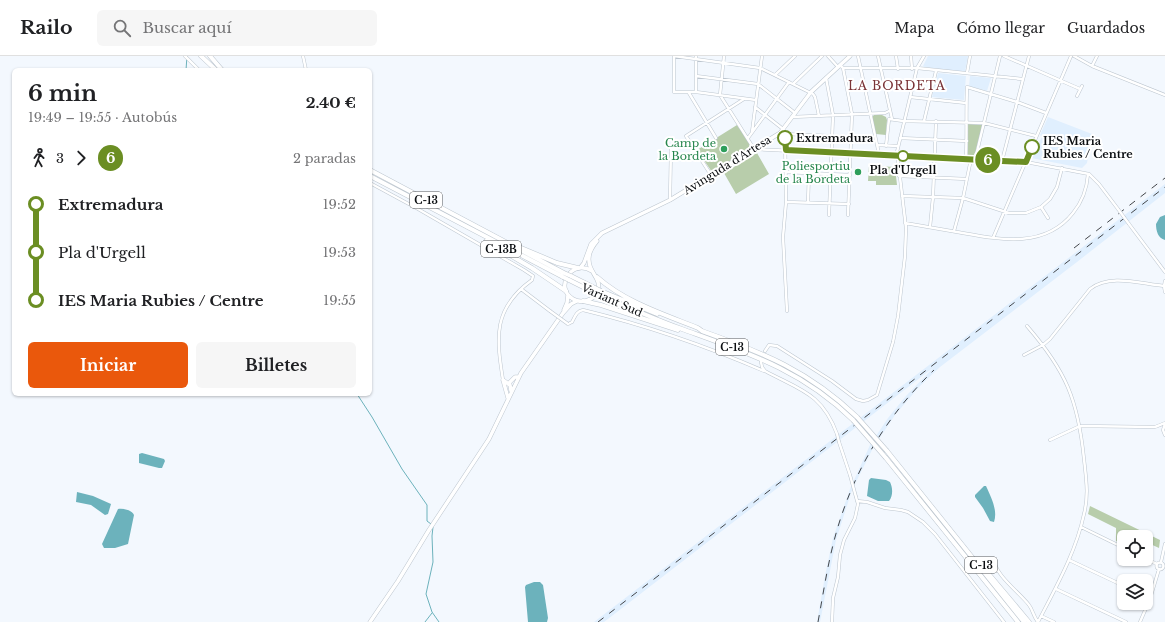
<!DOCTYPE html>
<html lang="es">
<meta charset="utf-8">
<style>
body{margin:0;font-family:"Libre Baskerville",serif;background:#f6f6f6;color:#202124;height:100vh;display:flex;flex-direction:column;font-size:15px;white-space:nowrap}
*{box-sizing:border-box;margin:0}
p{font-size:13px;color:#757577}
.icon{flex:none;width:22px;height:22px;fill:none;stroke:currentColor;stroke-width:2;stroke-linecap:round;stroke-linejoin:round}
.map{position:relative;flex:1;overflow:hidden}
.sheet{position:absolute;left:12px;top:12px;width:360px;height:328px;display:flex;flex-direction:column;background:#fff;border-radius:6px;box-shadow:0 1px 3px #0004}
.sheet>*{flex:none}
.badge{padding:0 8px;border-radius:13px;font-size:14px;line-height:26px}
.tools{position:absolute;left:1117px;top:474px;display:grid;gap:8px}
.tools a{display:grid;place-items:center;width:36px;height:36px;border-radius:6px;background:#fff;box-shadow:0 1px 3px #0004;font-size:20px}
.map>.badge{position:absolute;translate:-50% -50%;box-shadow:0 0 0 2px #fff}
.legs{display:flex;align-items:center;gap:6px;height:44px;padding:0 16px;font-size:13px}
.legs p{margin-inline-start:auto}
.summary{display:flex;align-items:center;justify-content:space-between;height:68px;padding:0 16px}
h1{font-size:22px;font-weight:700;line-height:30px}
.primary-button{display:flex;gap:8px;margin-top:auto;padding:8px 16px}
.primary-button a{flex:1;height:46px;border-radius:6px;background:#ea580c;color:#fff;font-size:16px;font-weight:700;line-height:46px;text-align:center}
.primary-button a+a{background:#f6f6f6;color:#202124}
ul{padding:0 16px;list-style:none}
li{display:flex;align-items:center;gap:14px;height:48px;font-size:15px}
li i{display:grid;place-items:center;width:6px;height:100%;margin:0 5px;background:currentColor}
li i::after{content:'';width:10px;height:10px;margin:-5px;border:3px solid;border-radius:50%;background:#fff}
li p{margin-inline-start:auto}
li:first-child i{background:linear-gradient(#0000 50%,currentColor 0)}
li:last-child i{background:linear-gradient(currentColor 50%,#0000 0)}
header{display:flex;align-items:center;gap:24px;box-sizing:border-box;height:56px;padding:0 20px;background:#fff;border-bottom:1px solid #e0e0e0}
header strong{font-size:19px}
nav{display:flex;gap:22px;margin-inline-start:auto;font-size:14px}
.search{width:280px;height:36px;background:#f6f6f6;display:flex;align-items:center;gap:10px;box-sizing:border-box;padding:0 14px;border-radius:6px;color:#757577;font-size:15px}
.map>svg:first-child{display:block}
.built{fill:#e0effe}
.green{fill:#b8cdab}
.water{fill:#6cb2bc}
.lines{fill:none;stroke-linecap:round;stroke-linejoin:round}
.stream{stroke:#6cb2bc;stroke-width:1}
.minor-casing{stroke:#bdc6cf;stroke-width:3.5}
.major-casing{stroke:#bdc6cf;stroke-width:4.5}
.highway-casing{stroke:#bdc6cf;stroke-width:5}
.minor{stroke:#fff;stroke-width:2.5}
.major{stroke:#fff;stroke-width:3.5}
.highway{stroke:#fff;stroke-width:4}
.rail{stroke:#43464a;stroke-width:1;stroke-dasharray:7 7;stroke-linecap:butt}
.minor-bridge-casing{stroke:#bdc6cf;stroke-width:3.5;stroke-linecap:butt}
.highway-bridge-casing{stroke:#bdc6cf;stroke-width:5;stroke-linecap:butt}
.minor-bridge{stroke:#fff;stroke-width:2.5}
.highway-bridge{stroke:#fff;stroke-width:4}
.line-1-casing{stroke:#fff;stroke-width:9}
.line-1{stroke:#6b8e23;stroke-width:6}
.stop-1-dot{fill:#fff;stroke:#6b8e23;stroke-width:2}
.leisure-dot{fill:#2e9e5b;stroke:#fff;stroke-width:1.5}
.labels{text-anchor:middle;stroke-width:4;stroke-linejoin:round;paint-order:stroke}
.shield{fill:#fff;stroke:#545658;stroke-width:1}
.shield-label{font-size:10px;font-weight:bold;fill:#0a0d10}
.stop-label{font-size:11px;font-weight:bold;fill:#0a0d10;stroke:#fff;text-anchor:start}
.leisure-label{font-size:11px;fill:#27864d;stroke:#fff;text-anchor:end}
.street-label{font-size:11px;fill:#0a0d10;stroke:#fff}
.neighbourhood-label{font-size:12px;letter-spacing:1px;fill:#793236;stroke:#fff}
</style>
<header>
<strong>Railo</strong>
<div class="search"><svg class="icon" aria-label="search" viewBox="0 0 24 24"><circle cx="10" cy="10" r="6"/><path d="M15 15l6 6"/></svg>Buscar aquí</div>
<nav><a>Mapa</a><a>Cómo llegar</a><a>Guardados</a></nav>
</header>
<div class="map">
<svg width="1165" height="566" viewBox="0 0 1165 566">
<rect width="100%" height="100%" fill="#f3f8fe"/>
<path class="built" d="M928,0H968L965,16L924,11L923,10Z
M938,17L966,20L964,44L932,41Z
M970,20L991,22L987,35L969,30Z
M1048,61L1092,78L1087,107L1082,112L1031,102L1042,81L1040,79Z
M1165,128V137L1077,206L940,311L919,331L895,359L873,392L852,434L836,484L820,566H817L825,520L833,482L850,433L870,389L888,362L906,340L934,311L617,556L604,566H594Z"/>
<path class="green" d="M874,59H882L886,61L887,64L886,79L876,78L872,61Z
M967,68L982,69V71L974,101H967Z
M737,69L750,88L748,94L712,116L697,94Z
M757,97L769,118L736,138L724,117Z
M869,110H877V113V110L895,111L897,129H876V125H868Z
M1090,450L1160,484L1159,492L1146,486V481H1136L1123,474L1122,488L1116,485V472L1088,458Z"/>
<path class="water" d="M1165,159V184C1158,182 1156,175 1156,168L1160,161Z
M142,397L164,403L165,405L162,412H159L139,407V398Z
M871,422L886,424L890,426C893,432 893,440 889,445H878L867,440L869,424Z
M984,430H986C991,441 998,454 994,466L990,465L983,452L975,441V439Z
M77,436L93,440L111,448L108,458L105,459L91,449L76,446Z
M118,453C123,452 132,454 134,459L128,488L115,492H104L102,488Z
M534,526H540L543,529L548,562L547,566H528L525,531L526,529Z"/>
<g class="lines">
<path class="stream" d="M186,14L187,0
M357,338L372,361L402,413L427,449V465L431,468
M433,471L432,480L433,506L426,538L432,556L439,566
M425,566L432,557"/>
<g class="minor-casing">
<path id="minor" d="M185,0L199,14
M303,0L306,14
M674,0L760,12L813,38L815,41L819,60
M674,0V36H696L756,44
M696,0V36
M724,0L720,39L754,93L1026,106L1089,118L1099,128L1118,153
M828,0L838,11
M858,0L879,98
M878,0L892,63
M896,0L898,13
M911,0L912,13
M1004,0L1080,33
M1074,0L1092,10L1165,39
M840,9L843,12H917L1022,23
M1092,10L1097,0
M843,12L852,58L848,159
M967,17L970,0
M775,19L795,0
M696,20L758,28L795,57
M826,22L833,59L829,159
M793,28L822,0
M689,37L716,82
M1077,40L1082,30
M910,41L966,47
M755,51L783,73L785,78L786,146L783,181L787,255
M792,61L885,57L889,55
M889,63L903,65L984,67L1036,80
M924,65L936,15
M752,76L762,0
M785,78L832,80
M748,82L789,26
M900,82L967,85
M877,89L898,90
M886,90L889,63
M966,103C967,79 966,55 967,31L1017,46L1046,57
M975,104L1000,0
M1002,105L1029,0
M786,116L850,119
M711,119L686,80L744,43
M899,120L967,123
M370,127L418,153L524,214L533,220L532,224C493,252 496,281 503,324
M902,140L963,142L1009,157H1026L1041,151L1050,143L1057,131L1062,112
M670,144L671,91
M786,146L849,148
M808,146L809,117
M1041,151L1048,162
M905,167C922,170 940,173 957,176C997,183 1044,194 1073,157C1082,146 1087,132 1088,118
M1129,168L1165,216
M930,171L933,141L936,65
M954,175L963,142L971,103
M993,182L1071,0
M1165,225L1164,230L1165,236
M521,233L550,255
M568,268L572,266C575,261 576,255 583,254C645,269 706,290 764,315
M1027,270C1066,315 1078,344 1084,403C1086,422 1089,439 1084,458C1076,496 1056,531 1038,566
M765,295L769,289L777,290L832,325L856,343L863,345L868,344L877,339L893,286L898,260L905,200L906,172L897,96L917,12L924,0
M1024,299L1043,289L1050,283L1090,233C1110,217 1141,228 1164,230
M761,306L762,311L765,315C800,334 822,337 837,378
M1165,368L1163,374L1165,379
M1050,384L1080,370L1155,371L1165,367
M839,386L850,419
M857,445L867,446L885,452L901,454L908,456L923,466L935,478L1004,566
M1081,471L1124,492
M994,503C994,518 1020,537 1029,549C1033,554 1033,560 1038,566
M1146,503L1157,508
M1069,504L1124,530
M1161,506L1165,488
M1156.5 510a3.5 3.5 0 1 1 7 0a3.5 3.5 0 1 1-7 0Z
M1056,533L1126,566
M1146,541L1150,543
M1041,560L1054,566
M832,566L833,542L838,521L840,499L844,484L855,462L858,448L856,441
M1140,566L1150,543L1159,513"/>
</g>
<g class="major-casing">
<path id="major" d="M580,212L584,207L591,188L602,177L670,144L780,77L811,36L850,0
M592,215C571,202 554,232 573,243C578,246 583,246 588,244C592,243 595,240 597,236C603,223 589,217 589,205C588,198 592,191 597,185
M564,254L567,247L568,239
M503,324L508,342
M503,324L510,329L511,335
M508,328L515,321H518
M370,566L398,525L429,474L489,383L521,317L563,257L571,248L577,245"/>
</g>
<g class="highway-casing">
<path id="highway" d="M201,0L216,14
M210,0L222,14
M370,114L564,217
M370,120L563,221
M486,185L532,212L566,235
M519,191L557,207L578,212
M571,220L595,232
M597,221C625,246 663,258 698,272L702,275C764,297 809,315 857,361
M569,224L593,236
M601,235L657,258
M600,239C627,251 654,263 682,273C748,297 802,314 853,364
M583,245L601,249L678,274
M887,395L1024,566
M886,402L1018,566
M982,510L1029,566"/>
</g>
<use href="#minor" class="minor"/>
<use href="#major" class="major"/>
<use href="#highway" class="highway"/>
<path class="rail" d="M1074,192L1165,122
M598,566L1165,131
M818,566C823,539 827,512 834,485C851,419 885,361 934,314"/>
<g class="minor-bridge-casing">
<path id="minor-bridge" d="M1118,153L1129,168
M550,255L568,268
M837,378L839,386
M850,419L856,441"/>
</g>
<g class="highway-bridge-casing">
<path id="highway-bridge" d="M564,217L571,220
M563,221L569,224
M595,232L601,235
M593,236L600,239
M857,361L887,395
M853,364L886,402"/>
</g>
<use href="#minor-bridge" class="minor-bridge"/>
<use href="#highway-bridge" class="highway-bridge"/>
</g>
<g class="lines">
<g class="line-1-casing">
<path id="line-1" d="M785,82L786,94L1002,105L1026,106L1032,91"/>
</g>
<use href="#line-1" class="line-1"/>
</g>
<g class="stop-1-dot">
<circle cx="785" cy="82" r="7"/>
<circle cx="1032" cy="91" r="7"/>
<circle cx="903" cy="100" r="5"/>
</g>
<g class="leisure-dot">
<circle cx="724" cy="93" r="4"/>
<circle cx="858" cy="116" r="4"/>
</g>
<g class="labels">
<g class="shield">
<rect x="410" y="136" width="32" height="16" rx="3"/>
<rect x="481" y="185" width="40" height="16" rx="3"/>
<rect x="716" y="283" width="32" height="16" rx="3"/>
<rect x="965" y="501" width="32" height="16" rx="3"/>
</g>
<g class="shield-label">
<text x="426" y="148">C-13</text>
<text x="501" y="197">C-13B</text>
<text x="732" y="295">C-13</text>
<text x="981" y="513">C-13</text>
</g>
<g class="stop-label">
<text x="796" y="86">Extremadura</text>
<text x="1043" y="89">IES Maria<tspan x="1043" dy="13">Rubies / Centre</tspan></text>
<text x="903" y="118" text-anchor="middle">Pla d'Urgell</text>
</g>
<g class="leisure-label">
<text x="716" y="91">Camp de<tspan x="716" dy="13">la Bordeta</tspan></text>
<text x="850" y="114">Poliesportiu<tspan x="850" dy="13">de la Bordeta</tspan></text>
</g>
<g class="street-label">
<text transform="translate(727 109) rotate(-32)" y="4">Avinguda d'Artesa</text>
<text transform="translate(612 244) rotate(24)" y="4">Variant Sud</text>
</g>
<g class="neighbourhood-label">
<text x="897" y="34">LA BORDETA</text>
</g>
</g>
</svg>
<div class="tools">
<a><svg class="icon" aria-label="locate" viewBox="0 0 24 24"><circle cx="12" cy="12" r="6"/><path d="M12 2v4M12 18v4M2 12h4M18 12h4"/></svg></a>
<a><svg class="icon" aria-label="layers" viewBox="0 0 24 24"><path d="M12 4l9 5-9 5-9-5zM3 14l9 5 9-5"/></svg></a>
</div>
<b class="badge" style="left:988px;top:104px;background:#6b8e23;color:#fff">6</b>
<section class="sheet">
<div class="summary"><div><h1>6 min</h1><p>19:49 – 19:55 · Autobús</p></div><b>2.40 €</b></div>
<div class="legs"><svg class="icon" aria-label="walk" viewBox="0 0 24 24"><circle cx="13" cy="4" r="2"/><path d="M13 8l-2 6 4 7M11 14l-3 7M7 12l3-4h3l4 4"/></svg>3<svg class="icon" aria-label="forward" viewBox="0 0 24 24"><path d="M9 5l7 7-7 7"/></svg><b class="badge" style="background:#6b8e23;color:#fff">6</b><p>2 paradas</p></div>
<ul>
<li><i style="color:#6b8e23"></i><b>Extremadura</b><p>19:52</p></li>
<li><i style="color:#6b8e23"></i><span>Pla d'Urgell</span><p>19:53</p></li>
<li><i style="color:#6b8e23"></i><b>IES Maria Rubies / Centre</b><p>19:55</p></li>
</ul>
<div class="primary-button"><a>Iniciar</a><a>Billetes</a></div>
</section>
</div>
